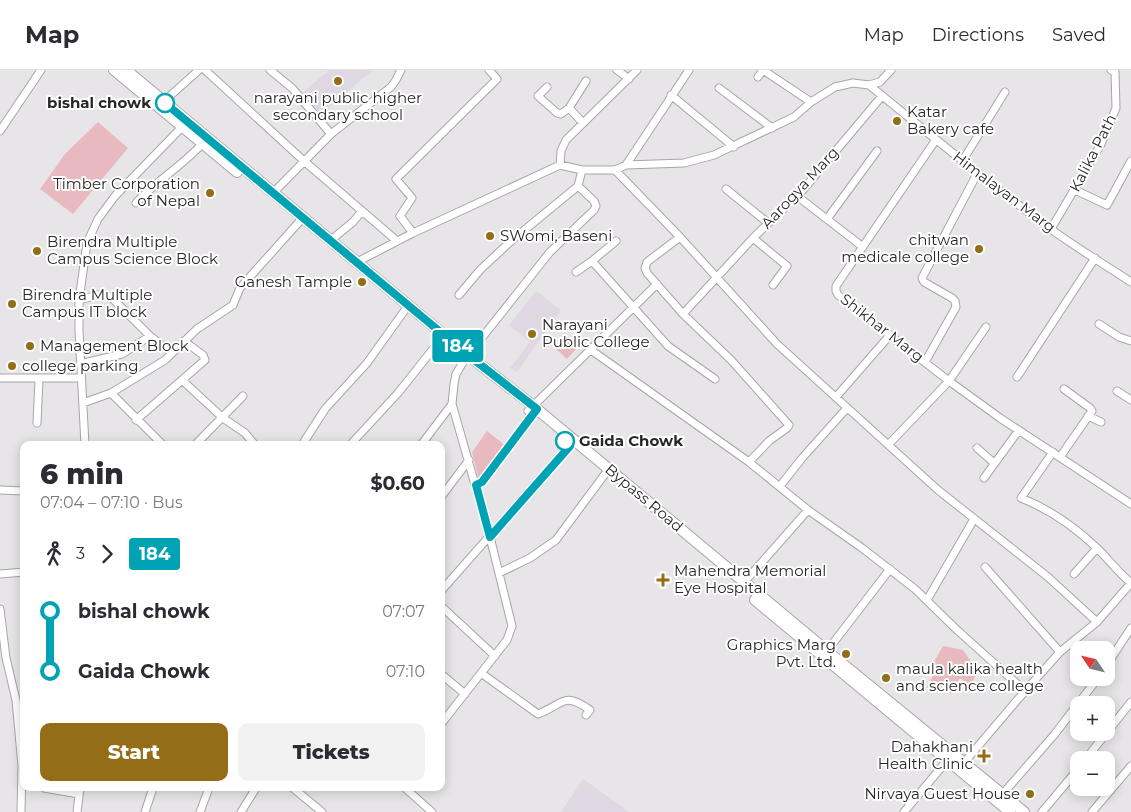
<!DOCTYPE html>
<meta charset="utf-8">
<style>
body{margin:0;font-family:Montserrat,sans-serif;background:#f2f2f3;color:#2b2b33;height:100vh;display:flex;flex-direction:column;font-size:19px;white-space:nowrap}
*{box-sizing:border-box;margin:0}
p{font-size:16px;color:#7c7c81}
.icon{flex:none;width:28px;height:28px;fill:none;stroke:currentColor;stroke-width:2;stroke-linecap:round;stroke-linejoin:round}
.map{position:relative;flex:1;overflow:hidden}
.side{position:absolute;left:20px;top:371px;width:425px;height:350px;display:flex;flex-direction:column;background:#fff;border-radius:10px;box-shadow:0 2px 12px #0003}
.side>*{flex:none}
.badge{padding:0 10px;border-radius:4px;font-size:18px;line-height:32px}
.needle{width:32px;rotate:305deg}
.tools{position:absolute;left:1070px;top:571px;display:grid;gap:10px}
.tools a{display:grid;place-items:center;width:45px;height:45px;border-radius:10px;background:#fff;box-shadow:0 2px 12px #0003;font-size:25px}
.map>.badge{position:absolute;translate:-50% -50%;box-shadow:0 0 0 2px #fff}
.legs{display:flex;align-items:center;gap:8px;height:55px;padding:0 20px;font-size:16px}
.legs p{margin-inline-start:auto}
.overview{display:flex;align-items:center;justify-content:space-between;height:85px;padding:0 20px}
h1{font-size:28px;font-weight:800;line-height:38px}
.button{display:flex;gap:10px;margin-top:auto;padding:10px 20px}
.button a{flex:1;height:58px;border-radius:10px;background:#946e17;color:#fff;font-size:20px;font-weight:800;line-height:58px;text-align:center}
.button a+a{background:#f2f2f3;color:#2b2b33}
ul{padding:0 20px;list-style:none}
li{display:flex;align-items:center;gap:18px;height:60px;font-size:19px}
li i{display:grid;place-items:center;width:8px;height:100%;margin:0 6px;background:currentColor}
li i::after{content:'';width:12px;height:12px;margin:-6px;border:4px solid;border-radius:50%;background:#fff}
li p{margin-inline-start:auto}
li:first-child i{background:linear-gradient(#0000 50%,currentColor 0)}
li:last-child i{background:linear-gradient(currentColor 50%,#0000 0)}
header{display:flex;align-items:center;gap:30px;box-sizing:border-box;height:70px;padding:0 25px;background:#fff;border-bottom:1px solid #e1e1e2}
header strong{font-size:24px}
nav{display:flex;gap:28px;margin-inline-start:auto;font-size:18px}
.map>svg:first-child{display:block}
.built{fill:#dfd7e1}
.green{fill:#e8b9bf}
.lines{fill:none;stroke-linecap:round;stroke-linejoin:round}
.minor-casing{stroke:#a8a5a9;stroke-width:9}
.highway-casing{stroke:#a8a5a9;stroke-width:12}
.minor{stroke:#fff;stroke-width:7}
.highway{stroke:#fff;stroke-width:10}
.line-1-casing{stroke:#fff;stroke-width:11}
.line-1{stroke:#00a3b4;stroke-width:8}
.poi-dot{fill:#946e17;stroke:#fff;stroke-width:2}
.stop-1-dot{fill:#fff;stroke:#00a3b4;stroke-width:2.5}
.labels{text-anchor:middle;stroke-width:4;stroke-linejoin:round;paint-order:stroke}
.poi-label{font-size:15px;fill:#282728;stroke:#fff;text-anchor:start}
.stop-label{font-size:15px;font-weight:bold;fill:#282728;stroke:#fff;text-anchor:end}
.street-label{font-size:15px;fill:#282728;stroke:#fff}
</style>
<header>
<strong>Map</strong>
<nav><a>Map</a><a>Directions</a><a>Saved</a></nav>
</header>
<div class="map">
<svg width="1131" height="742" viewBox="0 0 1131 742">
<rect width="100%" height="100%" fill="#e8e5e9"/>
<path class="built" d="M329,0H373L321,44L302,23Z
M536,221L561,240L517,302L510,298L530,272L509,255Z
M583,709L603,723L629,742H561Z"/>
<path class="green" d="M98,52L128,78L73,144L40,119L65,84Z
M565,269L576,279L567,289L556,279Z
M487,361L507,377L479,410L472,382Z
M943,576L963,580L978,602L970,615L960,608L951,624L939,615L926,618L933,606L931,597Z"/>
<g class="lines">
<g class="minor-casing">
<path id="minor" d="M205,0L304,91L397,171
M270,0L292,18L331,64
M617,0L629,9
M763,0L811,32
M758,7L763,0
M869,15C928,63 987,112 1048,157C1075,177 1104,194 1131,212
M547,17L538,26L557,43L561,44L569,38L586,11
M719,18L772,58
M671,25L734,77
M162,33L199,0
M569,38L583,53
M0,61L41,0
M935,71L836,216V221L838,225L949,311L986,257
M963,90L1005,22
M560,95L561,81L566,70L637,0
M626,95L689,0
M582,100H615L680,167L777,274L938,420L1048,507L1097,552
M615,100L626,95L684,93L714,85L794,47L811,32L835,17L853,13L869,15L880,12L891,0
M726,119L768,153
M1075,120L1107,135L1131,91
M273,123L331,64L391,17L396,10L401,0
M797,126L863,177
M136,133C156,111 182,96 202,74
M827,149L877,81
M1051,159L1101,74L1116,38L1115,2L1111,0
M413,163L400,146L412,128L396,109L497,9L489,0
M680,167L647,192L645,198L647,203L683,244L731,290L789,355L787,358L769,371L749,392
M753,168L787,196L773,215
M331,170L353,152L362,141
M592,191L668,276L715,309
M357,192L413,163L560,95L582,100L578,116L510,172L480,200L459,225
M576,202L592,191L616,171
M79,230L102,224L111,227L150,266L172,283
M683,244L753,168L802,121L882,26
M1099,254L1119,267L1131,271
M591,280L749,392L808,440L862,478L915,519L956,559L1025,621
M925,292L956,237L955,231L952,228L924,212L922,208L978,102
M80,294L122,284L150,266
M1017,307L1095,188
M0,308H81
M183,311L223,348L245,363L255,375
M1117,321L1131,330
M111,323L163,375
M836,327L890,265
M83,333L111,323L165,290L197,259L233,235L240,218L299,152
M528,341L657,214
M1088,346L1101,352
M136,350L205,290L203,285L184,271
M37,353L39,309
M889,374L949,311L1000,348L1131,434
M85,375L79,261V230L87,173L98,149L115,126L185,54
M195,375L243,326
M302,375L325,339L367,293L405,240
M350,375L398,323L441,269
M421,375L452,334
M977,378L994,393
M1053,382L1021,428C1049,439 1076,458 1098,479C1109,490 1119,503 1131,513
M1060,387L1092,341L1090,338L1064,319
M984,408L1019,360
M476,415L482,412L537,339
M780,416L803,387L847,338
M0,420L24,421
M441,427L469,390
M985,497L1060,582
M499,503L530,488L556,470L605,404
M0,504L24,502
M1074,504L1097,478
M740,517L808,440
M441,521L570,375
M927,530L974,449
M441,536L495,586
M0,539L6,588L16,630L22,696L21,742
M827,581L890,499
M1106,596L1131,558
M481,603L538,644C564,634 563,621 590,640L586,645
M441,604L465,624
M441,654L507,570L512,556L490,467L452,334L454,314L456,304L465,289L550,182L594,140L596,136L594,131L578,116
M1085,690L1131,632
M962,695L1025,621L1060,582L1097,552L1131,513
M44,718L79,724
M293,718L322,742
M405,718L432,742
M1000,727L1054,665L1098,608
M77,742L80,718
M145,742L153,718
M200,742L209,718
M241,742L256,718
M904,742L950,687
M1042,742L1079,698
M1092,742L1131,696"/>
</g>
<g class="highway-casing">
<path id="highway" d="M114,0L237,102
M126,0L468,285L532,335L827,581L1024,742
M755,530L1010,742"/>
</g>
<use href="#minor" class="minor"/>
<use href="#highway" class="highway"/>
</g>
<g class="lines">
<g class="line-1-casing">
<path id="line-1" d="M165,33L468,285L537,339L482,412L476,415L490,467L570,376L565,371"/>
</g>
<use href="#line-1" class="line-1"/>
</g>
<g class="poi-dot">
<circle cx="338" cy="11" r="5"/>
<circle cx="897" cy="51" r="5"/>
<circle cx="210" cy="123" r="5"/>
<circle cx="490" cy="166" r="5"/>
<circle cx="979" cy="179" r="5"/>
<circle cx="37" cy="181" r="5"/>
<circle cx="362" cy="212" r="5"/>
<circle cx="12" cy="234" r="5"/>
<circle cx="532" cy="264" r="5"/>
<circle cx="30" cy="276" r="5"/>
<circle cx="12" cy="296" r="5"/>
<path d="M660.5 502.5h5v5h5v5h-5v5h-5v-5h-5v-5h5z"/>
<circle cx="846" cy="584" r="5"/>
<circle cx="886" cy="608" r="5"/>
<path d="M981.5 678.5h5v5h5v5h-5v5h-5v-5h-5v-5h5z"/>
<circle cx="1030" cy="724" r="5"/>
</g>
<g class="stop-1-dot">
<circle cx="165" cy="33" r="9"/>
<circle cx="565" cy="371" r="9"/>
</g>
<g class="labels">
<g class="poi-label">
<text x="338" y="33" text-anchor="middle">narayani public higher<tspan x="338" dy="17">secondary school</tspan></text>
<text x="907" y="47">Katar<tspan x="907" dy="17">Bakery cafe</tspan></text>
<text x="200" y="119" text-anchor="end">Timber Corporation<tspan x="200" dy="17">of Nepal</tspan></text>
<text x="500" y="171">SWomi, Baseni</text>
<text x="969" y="175" text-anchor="end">chitwan<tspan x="969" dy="17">medicale college</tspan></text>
<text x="47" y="177">Birendra Multiple<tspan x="47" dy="17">Campus Science Block</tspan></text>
<text x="352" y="217" text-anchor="end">Ganesh Tample</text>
<text x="22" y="230">Birendra Multiple<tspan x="22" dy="17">Campus IT block</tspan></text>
<text x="542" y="260">Narayani<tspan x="542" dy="17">Public College</tspan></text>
<text x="40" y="281">Management Block</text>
<text x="22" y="301">college parking</text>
<text x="674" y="506">Mahendra Memorial<tspan x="674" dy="17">Eye Hospital</tspan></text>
<text x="836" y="580" text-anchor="end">Graphics Marg<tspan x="836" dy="17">Pvt. Ltd.</tspan></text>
<text x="896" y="604">maula kalika health<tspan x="896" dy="17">and science college</tspan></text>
<text x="973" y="682" text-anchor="end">Dahakhani<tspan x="973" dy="17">Health Clinic</tspan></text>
<text x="1020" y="729" text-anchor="end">Nirvaya Guest House</text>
</g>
<g class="stop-label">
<text x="151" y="38">bishal chowk</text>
<text x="579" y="376" text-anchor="start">Gaida Chowk</text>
</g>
<g class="street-label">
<text transform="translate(1093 83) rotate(-63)" y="5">Kalika Path</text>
<text transform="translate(800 118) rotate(-47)" y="5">Aarogya Marg</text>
<text transform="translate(1004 122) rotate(37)" y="5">Himalayan Marg</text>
<text transform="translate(882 258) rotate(38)" y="5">Shikhar Marg</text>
<text transform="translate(644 428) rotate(40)" y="5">Bypass Road</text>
</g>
</g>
</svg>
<div class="tools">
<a><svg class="needle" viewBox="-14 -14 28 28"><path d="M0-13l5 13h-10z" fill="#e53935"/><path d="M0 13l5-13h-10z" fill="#7c7c81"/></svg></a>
<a>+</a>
<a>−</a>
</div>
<b class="badge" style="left:458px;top:276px;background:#00a3b4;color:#fff">184</b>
<section class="side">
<div class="overview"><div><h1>6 min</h1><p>07:04 – 07:10 · Bus</p></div><b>$0.60</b></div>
<div class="legs"><svg class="icon" aria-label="walk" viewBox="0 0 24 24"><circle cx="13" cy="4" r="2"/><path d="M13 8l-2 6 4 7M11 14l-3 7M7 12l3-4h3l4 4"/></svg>3<svg class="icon" aria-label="forward" viewBox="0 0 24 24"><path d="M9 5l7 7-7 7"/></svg><b class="badge" style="background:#00a3b4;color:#fff">184</b></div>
<ul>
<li><i style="color:#00a3b4"></i><b>bishal chowk</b><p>07:07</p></li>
<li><i style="color:#00a3b4"></i><b>Gaida Chowk</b><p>07:10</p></li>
</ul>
<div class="button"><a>Start</a><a>Tickets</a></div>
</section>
</div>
